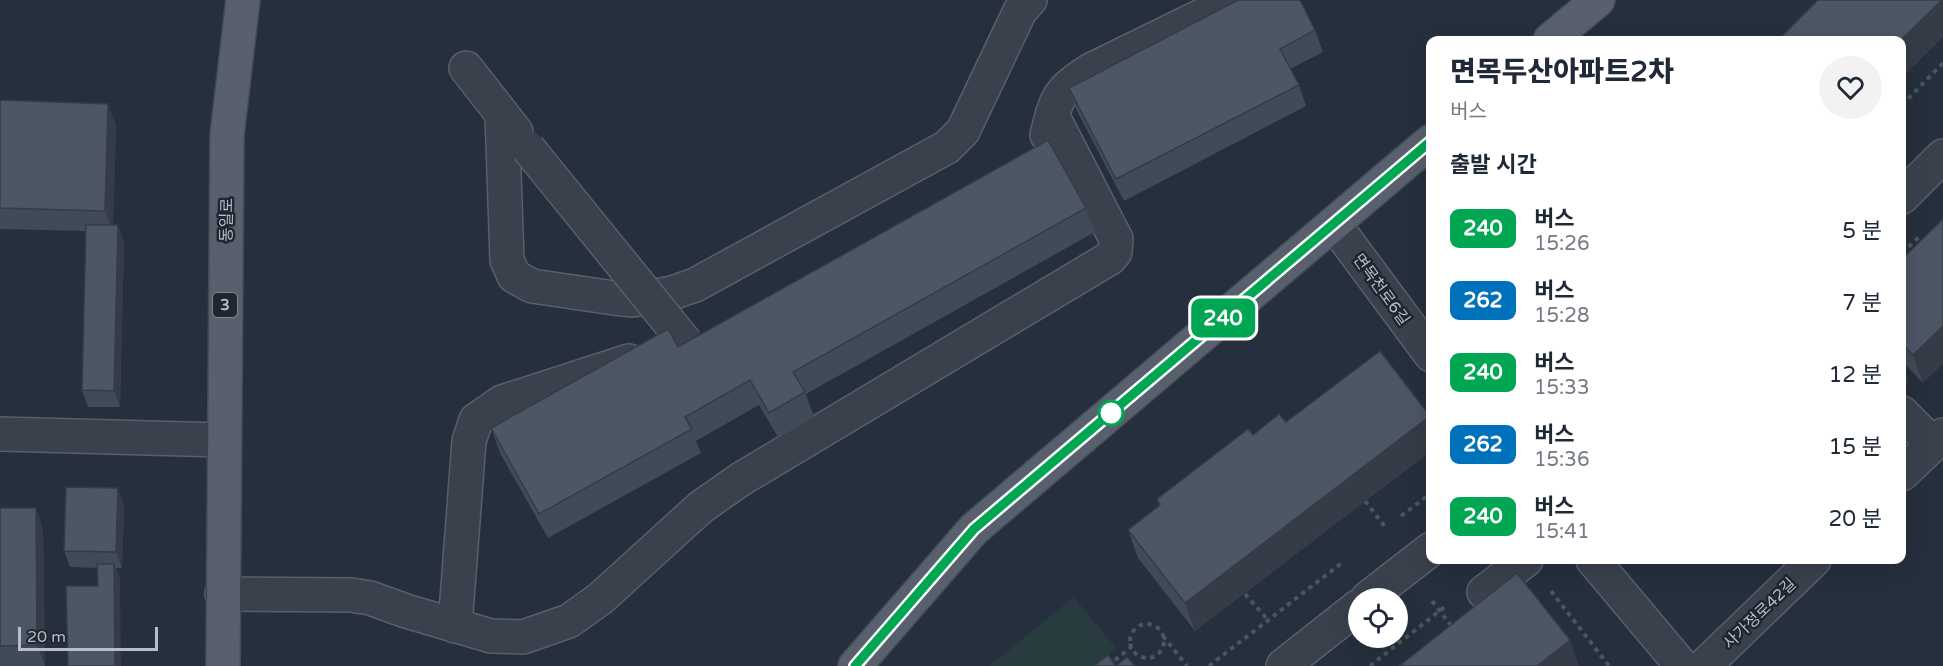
<!DOCTYPE html>
<html lang="ko">
<meta charset="utf-8">
<style>
body{margin:0;font-family:"Varela Round","Noto Sans KR",sans-serif;background:#f2f2f3;color:#1f2937;height:100vh;display:flex;flex-direction:column;font-size:22px;white-space:nowrap}
*{box-sizing:border-box;margin:0}
p{font-size:20px;color:#747a83}
.icon{flex:none;width:33px;height:33px;fill:none;stroke:currentColor;stroke-width:2;stroke-linecap:round;stroke-linejoin:round}
.map{position:relative;flex:1;overflow:hidden}
.sheet{position:absolute;left:1426px;top:36px;width:480px;height:528px;display:flex;flex-direction:column;background:#fff;border-radius:12px;box-shadow:0 6px 24px #0002}
.sheet>*{flex:none}
.badge{padding:0 12px;border-radius:9px;font-size:21px;line-height:39px}
.fabs{position:absolute;left:1348px;top:588px;display:grid;gap:12px}
.fabs a{display:grid;place-items:center;width:60px;height:60px;border-radius:50%;background:#fff;box-shadow:0 6px 24px #0002;font-size:30px}
.scale{position:absolute;left:18px;bottom:15px;width:140px;box-sizing:border-box;padding-left:6px;border:3px solid #b6bcc8;border-top:0;font-size:16px;line-height:21px;white-space:nowrap;color:#b6bcc8;-webkit-text-stroke:4px #1f2632;paint-order:stroke}
.map>.badge{position:absolute;translate:-50% -50%;box-shadow:0 0 0 3px #fff}
h2{padding:0 24px;font-size:22px;line-height:54px}
.round{display:grid;place-items:center;flex:none;width:63px;height:63px;border-radius:32px;background:#f2f2f3}
.overview{display:flex;align-items:center;justify-content:space-between;height:102px;padding:0 24px}
h1{font-size:28px;font-weight:800;line-height:45px}
ul{padding:0;list-style:none}
li{display:flex;align-items:center;gap:18px;height:72px;padding:0 24px}
li div{flex:1}
li b{display:block;font-size:22px}
li em{font-style:normal}
li .badge{min-width:66px;font-weight:700;text-align:center}
.map>svg:first-child{display:block}
.green{fill:#283b3e}
.lines{fill:none;stroke-linecap:round;stroke-linejoin:round}
.minor-casing{stroke:#585f6b;stroke-width:36}
.major-casing{stroke:#434a56;stroke-width:36}
.path{stroke:#46585b;stroke-width:4;stroke-dasharray:4.5 4.5;stroke-linecap:butt}
.minor{stroke:#3a414d;stroke-width:33}
.major{stroke:#58606d;stroke-width:33}
.minor-bridge-casing{stroke:#585f6b;stroke-width:36;stroke-linecap:butt}
.minor-bridge{stroke:#3a414d;stroke-width:33}
.wall{fill:#414a57}
.shaded-wall{fill:#353c47}
.building{fill:#4c5665;stroke:#353c47;stroke-width:1.5}
.line-casing{stroke:#fff;stroke-width:14}
.line{stroke:#00a651;stroke-width:9}
.stop-dot{fill:#fff;stroke:#00a651;stroke-width:3}
.labels{text-anchor:middle;stroke-width:5;stroke-linejoin:round;paint-order:stroke}
.shield{fill:#1f2632;stroke:#898f9b;stroke-width:1.5}
.shield-label{font-size:15px;font-weight:bold;fill:#b6bcc8}
.street-label{font-size:16px;fill:#b6bcc8;stroke:#1f2632}
</style>
<div class="map">
<svg width="1943" height="666" viewBox="0 0 1943 666">
<rect width="100%" height="100%" fill="#262f3d"/>
<path class="green" d="M1074,597L1116,648L1095,666H989Z"/>
<g class="lines">
<g class="minor-casing">
<path id="minor" d="M466,68L516,132
M502,114L507,260L514,276L532,286L614,298L633,300L672,293L695,285L947,147L963,131L1020,11L1030,0
M1047,135C1056,98 1058,91 1091,70L1234,0
M1902,197L1943,156
M1334,224L1431,355
M1902,413L1933,444
M0,434L223,440
M1902,474L1943,435
M1593,560L1682,666
M1484,592L1526,560
M222,594L351,595L370,598L406,611L491,636L523,637L569,621L601,598L701,507L741,479L1110,258L1115,252L1116,239L1052,115
M1368,598L1431,549
M455,626L469,441L476,420L502,402L629,361
M1283,666L1359,606
M1704,666L1814,560"/>
</g>
<g class="major-casing">
<path id="major" d="M1550,40L1598,0
M223,666L227,135L243,0
M855,666L974,529L1431,141"/>
</g>
<path class="path" d="M1902,105L1943,63
M1902,253L1921,235
M1365,501L1386,528
M1401,516L1431,493
M1551,591L1609,666
M1245,594L1268,620
M1432,601L1453,628
M1130 641a17 17 0 1 1 34 0a17 17 0 1 1-34 0Z
M1163,636L1187,666
M1108,666L1131,647
M1209,666L1343,562
M1370,666L1447,605"/>
<use href="#minor" class="minor"/>
<use href="#major" class="major"/>
<g class="minor-bridge-casing">
<path id="minor-bridge" d="M528,148L686,343"/>
</g>
<use href="#minor-bridge" class="minor-bridge"/>
</g>
<path class="wall" d="M1315,30L1323,52L1290,69L1299,85L1306,106L1124,201L1076,109L1069,88Z
M0,100L116,125L113,225L124,242L120,407H88L82,390L86,231L0,229Z
M1086,208L1095,232L806,394L814,417L778,437L759,405L696,441L701,453L548,538L500,453L491,428L678,347Z
M1902,259L1923,383L1902,361Z
M1431,420V451L1195,631L1138,558L1128,530L1159,506L1157,499L1253,435L1286,422Z
M124,505L122,568H116L120,580L98,586V568L70,567L64,551Z
M0,508H36L43,529L45,666H0Z"/>
<path class="shaded-wall" d="M1942,0H1943V37L1902,78L1901,40Z
M108,104L116,125L113,232L105,211Z
M118,225L124,242L120,407L114,391Z
M1943,326V364L1923,383L1913,355Z
M1902,363L1909,382L1902,388Z
M1430,416L1431,420V451L1195,631L1185,603Z
M118,488L124,505L122,568L116,552Z
M36,508L43,529L45,666L37,645Z
M114,564L120,580L121,666H115Z
M1570,640L1579,666H1537Z"/>
<path class="building" d="M1238,0H1300L1315,30L1280,49L1299,85L1116,179L1069,88Z
M1818,0H1942L1901,40H1778Z
M0,100L108,104L105,211L0,208Z
M1048,140L1086,208L793,372L805,392L769,413L750,380L685,417L692,429L539,514L491,428L668,329L678,347Z
M1943,219V326L1913,355L1902,344V259Z
M86,225H118L114,391L82,390Z
M1380,351L1430,416L1185,603L1128,530L1160,505L1157,499L1248,429L1253,435L1279,414L1286,422Z
M66,487L118,488L116,552L64,551Z
M0,508H36L37,645L0,646Z
M97,564H114L115,666H68L66,586H98Z
M1517,573L1570,640L1537,666H1399Z
M1108,655L1116,666L1127,657L1135,666H1094Z"/>
<g class="lines">
<g class="line-casing">
<path id="line" d="M855,666L974,529L1431,141"/>
</g>
<use href="#line" class="line"/>
</g>
<circle class="stop-dot" cx="1111" cy="413" r="12"/>
<g class="labels">
<rect class="shield" x="213" y="293" width="24" height="24" rx="4.5"/>
<g class="shield-label">
<text x="225" y="310">3</text>
</g>
<g class="street-label">
<text transform="translate(226 220) rotate(-89)" y="6">동일로</text>
<text transform="translate(1382 289) rotate(54)" y="6">면목천로6길</text>
<text transform="translate(1759 613) rotate(-44)" y="6">사가정로42길</text>
</g>
</g>
</svg>
<div class="fabs">
<a><svg class="icon" aria-label="locate" viewBox="0 0 24 24"><circle cx="12" cy="12" r="6"/><path d="M12 2v4M12 18v4M2 12h4M18 12h4"/></svg></a>
</div>
<div class="scale">20 m</div>
<b class="badge" style="left:1223px;top:318px;background:#00a651;color:#fff">240</b>
<section class="sheet">
<div class="overview"><div><h1>면목두산아파트2차</h1><p>버스</p></div><a class="round"><svg class="icon" aria-label="heart" viewBox="0 0 24 24"><path d="M12 20l-8-8c-3-5 5-10 8-4 3-6 11-1 8 4z"/></svg></a></div>
<h2>출발 시간</h2>
<ul>
<li><span class="badge" style="background:#00a651;color:#fff">240</span><div><b>버스</b><p>15:26</p></div><em>5 분</em></li>
<li><span class="badge" style="background:#0072bc;color:#fff">262</span><div><b>버스</b><p>15:28</p></div><em>7 분</em></li>
<li><span class="badge" style="background:#00a651;color:#fff">240</span><div><b>버스</b><p>15:33</p></div><em>12 분</em></li>
<li><span class="badge" style="background:#0072bc;color:#fff">262</span><div><b>버스</b><p>15:36</p></div><em>15 분</em></li>
<li><span class="badge" style="background:#00a651;color:#fff">240</span><div><b>버스</b><p>15:41</p></div><em>20 분</em></li>
</ul>
</section>
</div>
